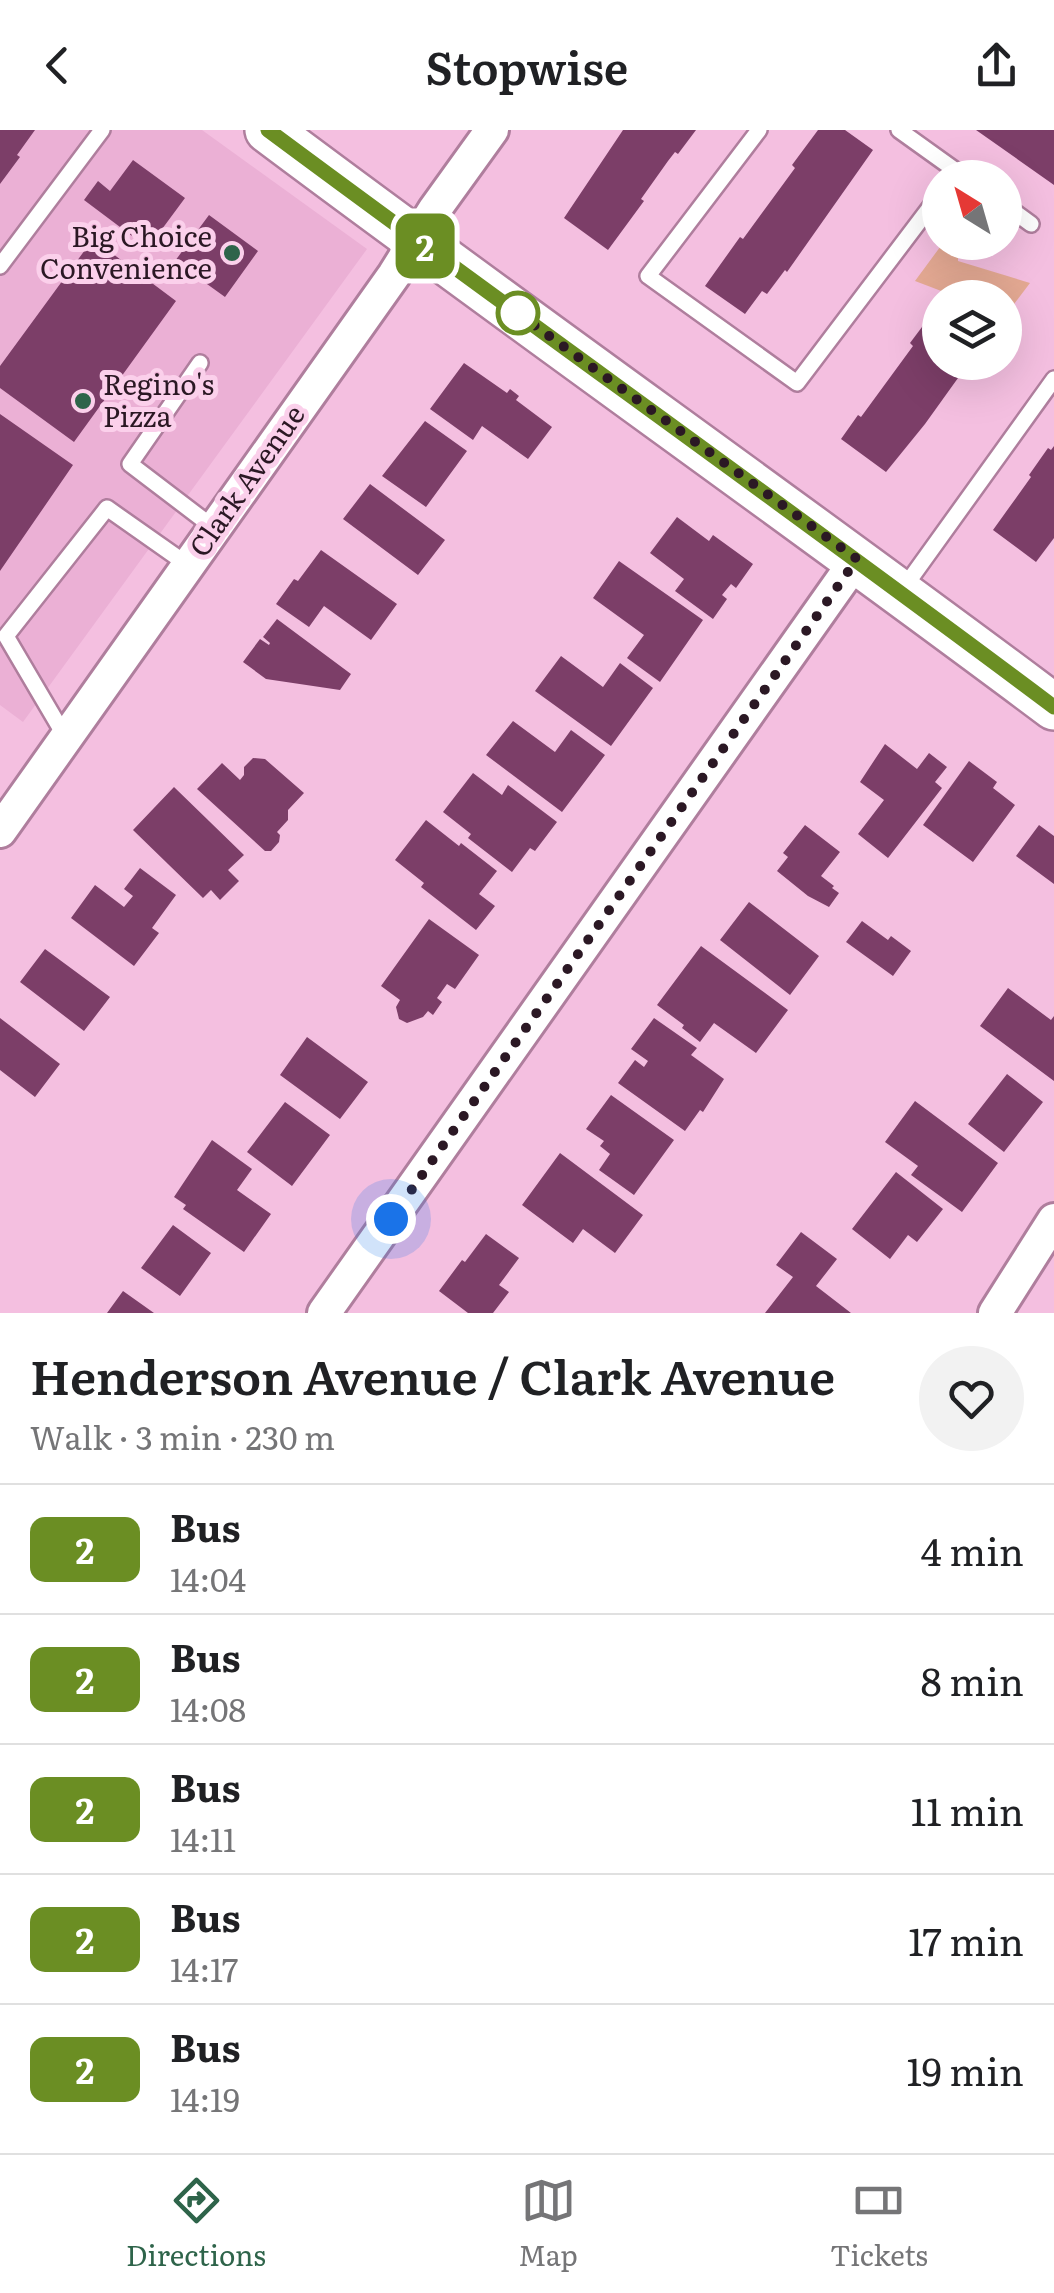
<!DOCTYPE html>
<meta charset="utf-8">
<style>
body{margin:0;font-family:Literata,serif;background:#f2f2f2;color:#202124;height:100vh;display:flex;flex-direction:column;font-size:38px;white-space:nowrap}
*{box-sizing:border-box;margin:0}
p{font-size:32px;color:#757577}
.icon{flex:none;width:55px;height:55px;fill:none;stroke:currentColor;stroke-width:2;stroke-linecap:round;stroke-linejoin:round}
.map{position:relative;height:1183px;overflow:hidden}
.sheet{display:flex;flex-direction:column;background:#fff;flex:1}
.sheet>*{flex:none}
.badge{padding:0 20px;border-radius:15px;font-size:35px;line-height:65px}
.needle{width:65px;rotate:323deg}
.buttons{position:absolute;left:922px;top:30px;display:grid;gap:20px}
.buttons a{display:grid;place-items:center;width:100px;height:100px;border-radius:50%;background:#fff;box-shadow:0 10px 40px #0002;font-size:50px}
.you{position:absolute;width:50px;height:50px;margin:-25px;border:8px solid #fff;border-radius:50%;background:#1a73e8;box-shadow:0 0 0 15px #1a73e833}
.map>.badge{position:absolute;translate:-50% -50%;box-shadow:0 0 0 5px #fff}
.round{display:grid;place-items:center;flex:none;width:105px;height:105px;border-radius:52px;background:#f2f2f2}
.overview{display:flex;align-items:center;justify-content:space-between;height:170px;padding:0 30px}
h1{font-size:48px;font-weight:600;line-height:75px}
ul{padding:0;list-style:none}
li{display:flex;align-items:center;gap:30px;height:130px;padding:0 30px;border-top:2px solid #e0e0e0}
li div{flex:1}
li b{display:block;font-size:38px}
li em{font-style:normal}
li .badge{min-width:110px;font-weight:700;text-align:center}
header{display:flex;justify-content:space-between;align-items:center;height:130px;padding:0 30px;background:#fff;font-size:45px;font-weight:600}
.tab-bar{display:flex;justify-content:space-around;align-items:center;height:140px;border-top:2px solid #e0e0e0;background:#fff;font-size:28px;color:#757577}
.tab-bar a{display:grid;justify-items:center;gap:5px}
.tab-bar .selected{color:#2e644a}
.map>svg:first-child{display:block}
.built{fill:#ebb0d5}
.green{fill:#e4a993}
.building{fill:#7c3e68}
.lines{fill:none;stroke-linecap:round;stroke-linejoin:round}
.lane-casing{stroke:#af7e9d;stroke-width:20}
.street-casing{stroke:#af7e9d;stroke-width:38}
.secondary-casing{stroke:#af7e9d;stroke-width:50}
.lane{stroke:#fff;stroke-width:15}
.street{stroke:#fff;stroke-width:32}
.secondary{stroke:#fff;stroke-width:45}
.line-casing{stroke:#fff;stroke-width:22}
.line{stroke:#6b8e23;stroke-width:15}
.walk{stroke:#2b1824;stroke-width:10;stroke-dasharray:0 18}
.poi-dot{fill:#2e644a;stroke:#fbd0eb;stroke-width:4}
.stop-dot{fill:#fff;stroke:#6b8e23;stroke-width:5}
.labels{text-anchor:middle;stroke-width:10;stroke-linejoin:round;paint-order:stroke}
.poi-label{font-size:28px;fill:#2b1824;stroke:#fbd0eb;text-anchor:end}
.street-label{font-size:28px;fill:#2b1824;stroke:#fbd0eb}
</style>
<header><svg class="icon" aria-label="back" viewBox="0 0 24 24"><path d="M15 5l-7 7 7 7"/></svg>Stopwise<svg class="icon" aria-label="share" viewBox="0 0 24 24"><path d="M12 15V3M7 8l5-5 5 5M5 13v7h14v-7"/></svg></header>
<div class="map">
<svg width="1054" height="1183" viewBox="0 0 1054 1183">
<rect width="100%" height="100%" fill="#f4bfe0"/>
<path class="built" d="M0,0H202L367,119L23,592L0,575Z"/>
<path class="green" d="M958,112V131L1030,153L1005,186V168L957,167L915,151L943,113Z"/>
<path class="building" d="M0,0H35L17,25L20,27L0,54Z
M623,0H696L678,24L675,22L668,31L641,69L644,71L608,120L564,88Z
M818,0H845L873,20L787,142L785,140L767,164L762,161L745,184L705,156L740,107L743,109L795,38L792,35Z
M976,0H1054V55Z
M133,30L185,68L148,118L84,70L98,51L110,61Z
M209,85L258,121L225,167L175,131Z
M93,109L176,171L74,312L0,258V236Z
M928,189L940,198V232H965L955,246L958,248L925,294L886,342L841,309L858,285L861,287L913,216L910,213Z
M464,233L507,263L510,259L519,266L516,270L552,297L528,329L482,296L473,310L430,279Z
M0,284L73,335L0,441Z
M425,291L467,321L426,377L382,346Z
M1054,316V408L1036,432L993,400L1031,347L1029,345L1048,318L1051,320Z
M370,354L445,410L418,445L343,389Z
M677,387L709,411L713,405L753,434L736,458L731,454L722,465L727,469L713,489L675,461L684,449L650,423Z
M321,420L397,474L371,510L324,476L309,497L276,474L294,449L298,451Z
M619,431L703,490L660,552L627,528L644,505L593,468Z
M277,489L351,544L340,560L266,549L243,532L260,509L269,515L270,513L263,507Z
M561,526L603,557L620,533L653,558L611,616L535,561Z
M513,591L555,622L571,600L605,625L562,682L486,625Z
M885,614L917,639L929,623L947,637L935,652L942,658L888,728L858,704L884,670L860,652Z
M253,628L265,629L304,663L288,680V690L277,702L280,705L279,712L271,721H265L197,659L222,633L240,650L244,645V637Z
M969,631L997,652L993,658L1015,675L973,732L923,695Z
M473,643L502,665L508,655L557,692L535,721L530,718L512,742L468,708L471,704L443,682Z
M174,657L244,725L228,740L239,751L220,770L211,760L203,768L133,700Z
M426,690L459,716L461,713L497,741L479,764L495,776L476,800L421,757L424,753L395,730Z
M805,695L840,722L821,746L834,756L832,758L839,763L829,777L808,766L777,741L788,727L783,723Z
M1039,695L1054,706V754L1016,726Z
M140,738L176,765L152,798L159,803L134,836L71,788L95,755L124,777L133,766L124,759Z
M749,772L819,826L790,865L720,810Z
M429,789L479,825L455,859L447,854L437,868L442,872L433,885L428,881L423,887L407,893L399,889L396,877L400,870L381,856Z
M862,791L888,810L891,806L911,821L893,846L846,812Z
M701,816L788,880L756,923L714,893L700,912L682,898L684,895L657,875Z
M45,819L110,867L84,901L20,852Z
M1008,858L1051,890L1054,886V951L980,896Z
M0,888L60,934L35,967L0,940Z
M654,888L697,918L691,925L724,949L703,982L700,980L685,1001L618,953L635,930L644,937L648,931L631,919Z
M307,907L368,952L340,989L280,945Z
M1007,944L1043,972L1004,1022L968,994Z
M611,965L674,1010L634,1065L599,1040L610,1024L600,1016L604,1011L586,999Z
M915,971L998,1033L962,1082L911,1045L918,1036L885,1012Z
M285,972L330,1005L292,1056L247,1022Z
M212,1010L252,1039L237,1060L271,1084L244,1122L183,1079L186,1075L174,1067Z
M560,1023L643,1085L615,1123L583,1099L573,1113L522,1075Z
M896,1042L943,1079L917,1112L908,1105L890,1129L852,1099Z
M173,1095L211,1123L180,1166L141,1138Z
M801,1102L837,1129L816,1156L851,1183H765L793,1147L776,1135Z
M486,1104L519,1128L499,1155L509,1162L493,1183H468L439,1161L462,1130L465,1132Z
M123,1161L154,1183H107Z"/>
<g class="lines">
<g class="lane-casing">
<path id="lane" d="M759,0L648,146L797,253L940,64
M899,0L966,48
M1005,75L1031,94
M0,136L102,0
M200,233L130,334L214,398
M903,459L1054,249
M66,608L6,506L107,378L188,435"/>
</g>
<g class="street-casing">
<path id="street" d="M0,701L394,145L435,79L492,0
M324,1183L857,429
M995,1183L1054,1090"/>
</g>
<g class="secondary-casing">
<path id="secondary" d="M268,0C528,195 794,382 1054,577"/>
</g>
<use href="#lane" class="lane"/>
<use href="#street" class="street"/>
<use href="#secondary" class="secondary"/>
</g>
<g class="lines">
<g class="line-casing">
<path id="line" d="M268,0C529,194 794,382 1054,577"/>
</g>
<use href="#line" class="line"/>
<path class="walk" d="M391,1089L857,429L516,182L518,183"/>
</g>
<g class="poi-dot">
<circle cx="232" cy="123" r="10"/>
<circle cx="83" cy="271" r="10"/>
</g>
<circle class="stop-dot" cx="518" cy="183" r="20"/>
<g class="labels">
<g class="poi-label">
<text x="212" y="117">Big Choice<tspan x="212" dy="32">Convenience</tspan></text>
<text x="103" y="265" text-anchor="start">Regino's<tspan x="103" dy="32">Pizza</tspan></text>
</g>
<g class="street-label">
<text transform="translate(247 351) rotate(-55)" y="10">Clark Avenue</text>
</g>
</g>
</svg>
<div class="buttons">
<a><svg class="needle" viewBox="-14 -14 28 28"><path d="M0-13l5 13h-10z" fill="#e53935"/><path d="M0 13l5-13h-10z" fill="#757577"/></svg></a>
<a><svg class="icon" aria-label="layers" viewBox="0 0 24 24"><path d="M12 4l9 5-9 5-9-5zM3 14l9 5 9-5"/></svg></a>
</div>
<div class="you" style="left:391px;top:1089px"></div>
<b class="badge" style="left:425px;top:116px;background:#6b8e23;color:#fff">2</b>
</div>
<section class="sheet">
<div class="overview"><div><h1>Henderson Avenue / Clark Avenue</h1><p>Walk · 3 min · 230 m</p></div><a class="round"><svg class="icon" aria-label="heart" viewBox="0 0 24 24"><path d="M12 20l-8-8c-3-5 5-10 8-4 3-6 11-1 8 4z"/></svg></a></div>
<ul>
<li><span class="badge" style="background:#6b8e23;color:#fff">2</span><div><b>Bus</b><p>14:04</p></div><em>4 min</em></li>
<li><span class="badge" style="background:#6b8e23;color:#fff">2</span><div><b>Bus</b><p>14:08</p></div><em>8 min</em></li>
<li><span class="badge" style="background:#6b8e23;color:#fff">2</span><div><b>Bus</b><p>14:11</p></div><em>11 min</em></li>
<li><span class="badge" style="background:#6b8e23;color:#fff">2</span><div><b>Bus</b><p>14:17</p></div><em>17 min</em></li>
<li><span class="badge" style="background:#6b8e23;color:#fff">2</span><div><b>Bus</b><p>14:19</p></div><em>19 min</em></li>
</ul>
</section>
<nav class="tab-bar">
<a class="selected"><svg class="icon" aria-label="directions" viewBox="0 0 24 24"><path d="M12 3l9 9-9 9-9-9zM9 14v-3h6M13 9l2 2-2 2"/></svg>Directions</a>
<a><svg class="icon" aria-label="map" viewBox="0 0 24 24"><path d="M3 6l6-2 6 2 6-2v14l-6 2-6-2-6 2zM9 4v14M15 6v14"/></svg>Map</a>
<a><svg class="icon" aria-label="tickets" viewBox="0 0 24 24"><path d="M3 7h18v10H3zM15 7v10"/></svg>Tickets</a>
</nav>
